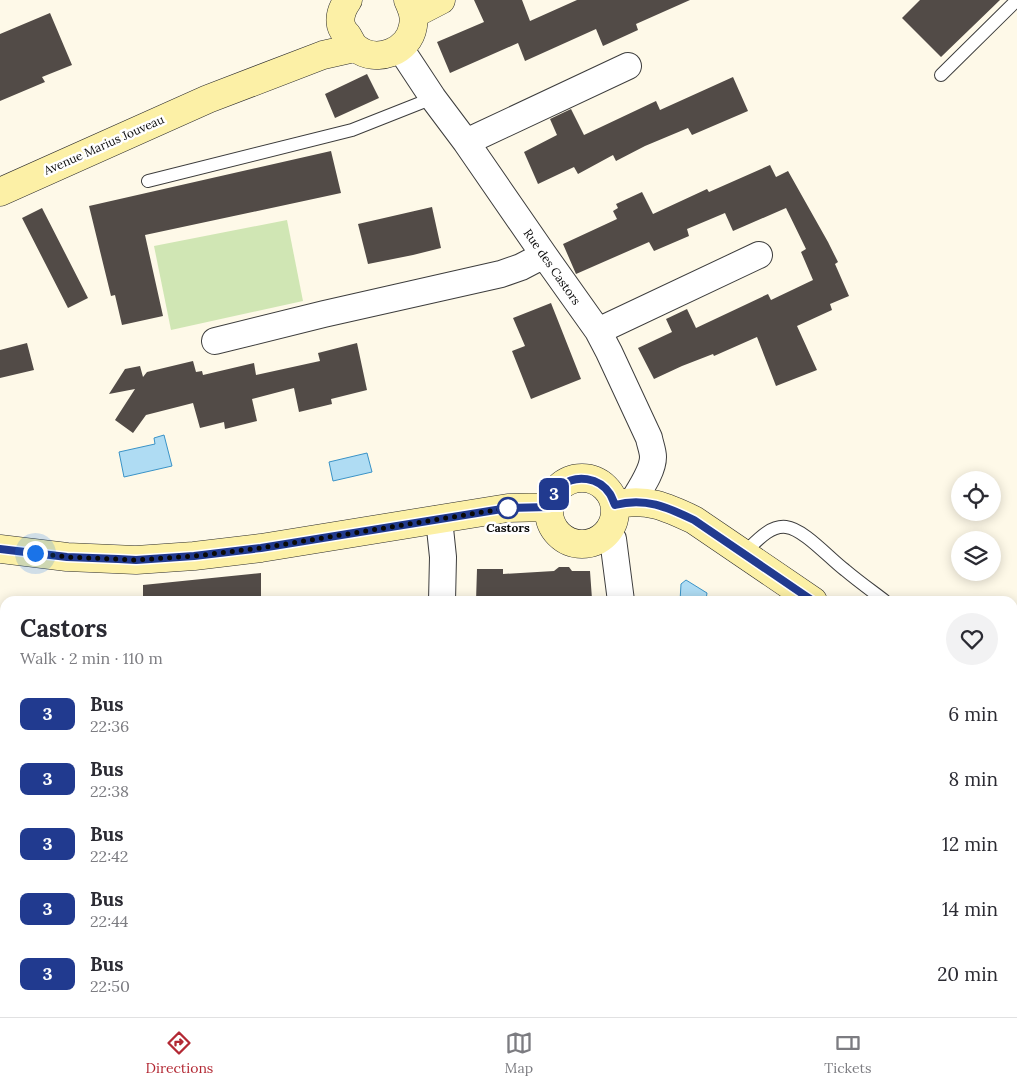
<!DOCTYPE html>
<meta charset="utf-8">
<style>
body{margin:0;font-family:Lora,serif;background:#f2f2f3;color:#2b2b33;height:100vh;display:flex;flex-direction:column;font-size:19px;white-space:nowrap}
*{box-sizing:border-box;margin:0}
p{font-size:16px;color:#7c7c81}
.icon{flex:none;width:28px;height:28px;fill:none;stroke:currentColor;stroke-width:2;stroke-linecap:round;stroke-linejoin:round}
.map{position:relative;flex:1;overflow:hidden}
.details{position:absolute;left:0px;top:596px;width:1018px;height:421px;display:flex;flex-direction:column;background:#fff;border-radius:15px 15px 0 0;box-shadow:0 2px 12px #0003}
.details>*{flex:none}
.badge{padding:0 10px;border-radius:8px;font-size:18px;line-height:32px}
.buttons{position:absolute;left:951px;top:471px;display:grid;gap:10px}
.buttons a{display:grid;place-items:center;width:50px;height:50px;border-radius:50%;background:#fff;box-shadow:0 2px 12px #0003;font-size:25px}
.you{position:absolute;width:25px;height:25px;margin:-12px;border:4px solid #fff;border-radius:50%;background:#1a73e8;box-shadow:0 0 0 8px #1a73e833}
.map>.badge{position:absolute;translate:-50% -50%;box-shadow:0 0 0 2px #fff}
.round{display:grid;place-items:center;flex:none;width:52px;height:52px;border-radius:26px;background:#f2f2f3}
.summary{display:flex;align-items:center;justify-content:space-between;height:85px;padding:0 20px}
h1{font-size:24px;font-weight:800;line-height:38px}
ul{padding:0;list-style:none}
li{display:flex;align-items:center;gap:15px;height:65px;padding:0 20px}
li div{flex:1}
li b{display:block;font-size:19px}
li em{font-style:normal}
li .badge{min-width:55px;font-weight:700;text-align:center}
.menu{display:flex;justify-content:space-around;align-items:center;height:70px;border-top:1px solid #e1e1e2;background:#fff;font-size:14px;color:#7c7c81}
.menu a{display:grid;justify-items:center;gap:2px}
.menu .current{color:#b32934}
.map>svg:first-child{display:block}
.green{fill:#d0e6b4}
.forest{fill:#b4d694}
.water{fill:#afdcf3;stroke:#3a93c7}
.building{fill:#524b47}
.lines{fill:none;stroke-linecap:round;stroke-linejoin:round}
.lane-casing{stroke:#3d3d3d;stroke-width:14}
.street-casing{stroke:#3d3d3d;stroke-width:28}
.secondary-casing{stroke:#2c2c2c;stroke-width:29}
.path{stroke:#2c2c2c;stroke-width:3;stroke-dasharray:5 2.5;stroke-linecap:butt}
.lane{stroke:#fff;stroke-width:12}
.street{stroke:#fff;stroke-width:26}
.secondary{stroke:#fcf0a6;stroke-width:28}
.line-casing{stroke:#fff;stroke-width:11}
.line{stroke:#213a8f;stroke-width:8}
.walk{stroke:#0a0a0a;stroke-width:5;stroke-dasharray:0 9}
.stop-dot{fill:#fff;stroke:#213a8f;stroke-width:2.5}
.labels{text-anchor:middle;stroke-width:5;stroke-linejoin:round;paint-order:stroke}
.street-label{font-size:12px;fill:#0a0a0a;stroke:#fff}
.stop-label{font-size:12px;font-weight:bold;fill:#0a0a0a;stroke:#fff}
</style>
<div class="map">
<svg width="1017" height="1017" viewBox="0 0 1017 1017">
<rect width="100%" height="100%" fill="#fef9e8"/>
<path class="green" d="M287,220L303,301L171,330L154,246Z"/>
<path class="forest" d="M1017,997V1017H962L974,1013L1012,1012L1013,999Z"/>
<path class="water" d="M164,435L172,466L124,477L119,452L155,444L154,438Z
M367,453L372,472L333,481L329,462Z
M686,580L707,593L706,600L705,601H680L681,584Z"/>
<path class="building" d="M474,0H522L530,21L577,0H690L636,24L638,30L603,46L596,29L525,61L518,43L450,73L437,42L484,22Z
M920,0H1000L941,57L902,18Z
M50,13L72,65L42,77L45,82L0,101V34Z
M367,74L379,98L335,118L325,94Z
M733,77L748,111L692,135L688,128L645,146L616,161L613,155L578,174L574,167L538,184L524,152L557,135L550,119L571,109L584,135L656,101L660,110Z
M331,151L341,193L145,235L163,316L122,325L115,295L111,296L89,206Z
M770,165L776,177L788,171L828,242L838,262L835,264L849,296L830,304L832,310L797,326L817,370L776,386L757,337L714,356L713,354L682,366L654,379L638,348L672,332L666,319L687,309L696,328L768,294L771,300L813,280L801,252L806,249L786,208L733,231L725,213L687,229L689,236L654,251L649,242L576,274L563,244L617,219L613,211L618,208L616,204L642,192L653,214L707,189L709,192Z
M432,207L441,248L413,255L368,264L358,224Z
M42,208L88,298L68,308L22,218Z
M551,303L581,379L531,399L512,351L525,346L513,318Z
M27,343L34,370L0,378V350Z
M357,343L367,390L331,399L332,404L299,412L294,388L252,399L257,421L225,429L224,422L200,428L193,403L146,415L133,433L115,420L135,389L109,394L125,369L140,366L143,377L147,372L193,361L196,372L202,371L203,375L254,363L256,375L320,361L318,353Z
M559,567H569L572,571H590L592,599L574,600V601H476L477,569H503V574L554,571Z
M261,573V601H143V585Z"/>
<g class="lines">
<g class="lane-casing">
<path id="lane" d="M941,75L1017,0
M148,181L352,130L433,98
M744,553C755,543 769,525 786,527C804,529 830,559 845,570C858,581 872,591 885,601
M1012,656L1017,655"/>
</g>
<g class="street-casing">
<path id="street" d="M400,48L433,98L466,142L544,255L598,331L609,352L649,438C650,444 653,451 653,457C653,471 640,489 633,501
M466,142L628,66
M598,331L759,255
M215,341L324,314L501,274L521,267L544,255
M439,519L443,557L442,601
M608,532L613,539L621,601"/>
</g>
<g class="secondary-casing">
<path id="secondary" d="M348,0C343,7 339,16 341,25C342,29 345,33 347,35C350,39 352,45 356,48C376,64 409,52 413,26C415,16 412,9 408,0
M414,14L441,0
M0,192L208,99L323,55L354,48
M549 511a33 33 0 1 1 66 0a33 33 0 1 1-66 0Z
M615,505C645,497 667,507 694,520L813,601
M0,549L67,557L136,560L194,556L261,548L508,508L549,507
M1012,739L1017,742"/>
</g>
<path class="path" d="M1016,936H1017"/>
<use href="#lane" class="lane"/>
<use href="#street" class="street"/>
<use href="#secondary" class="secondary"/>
</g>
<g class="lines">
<g class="line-casing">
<path id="line" d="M0,549L67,557L118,559L136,560L194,556L261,548L508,508L549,507C552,499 554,492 561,486C576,474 599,477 610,494C612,497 613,501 615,505C645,497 667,507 694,520L813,601"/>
</g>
<use href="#line" class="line"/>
<path class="walk" d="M35,553L67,557L136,560L194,556L261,548L508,508"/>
</g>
<circle class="stop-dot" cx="508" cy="508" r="10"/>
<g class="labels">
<g class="street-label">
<text transform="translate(104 145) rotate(-24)" y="4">Avenue Marius Jouveau</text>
<text transform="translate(552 267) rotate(55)" y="4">Rue des Castors</text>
</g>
<g class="stop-label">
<text x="508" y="532">Castors</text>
</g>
</g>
</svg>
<div class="buttons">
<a><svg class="icon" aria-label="locate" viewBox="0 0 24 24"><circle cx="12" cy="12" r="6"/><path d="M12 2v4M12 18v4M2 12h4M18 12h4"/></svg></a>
<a><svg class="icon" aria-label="layers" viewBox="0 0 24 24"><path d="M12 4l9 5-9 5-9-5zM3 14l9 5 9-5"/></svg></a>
</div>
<div class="you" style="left:35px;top:553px"></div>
<b class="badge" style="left:554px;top:494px;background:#213a8f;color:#fff">3</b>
<section class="details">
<div class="summary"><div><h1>Castors</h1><p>Walk · 2 min · 110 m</p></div><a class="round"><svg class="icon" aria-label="heart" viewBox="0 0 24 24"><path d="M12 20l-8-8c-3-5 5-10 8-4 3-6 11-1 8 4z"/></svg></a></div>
<ul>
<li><span class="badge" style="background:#213a8f;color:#fff">3</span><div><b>Bus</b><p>22:36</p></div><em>6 min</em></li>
<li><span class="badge" style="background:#213a8f;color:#fff">3</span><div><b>Bus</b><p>22:38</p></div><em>8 min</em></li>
<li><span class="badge" style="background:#213a8f;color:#fff">3</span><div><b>Bus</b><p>22:42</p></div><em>12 min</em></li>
<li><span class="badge" style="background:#213a8f;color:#fff">3</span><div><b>Bus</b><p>22:44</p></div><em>14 min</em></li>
<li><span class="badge" style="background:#213a8f;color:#fff">3</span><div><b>Bus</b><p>22:50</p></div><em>20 min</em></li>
</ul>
</section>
</div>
<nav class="menu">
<a class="current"><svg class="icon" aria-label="directions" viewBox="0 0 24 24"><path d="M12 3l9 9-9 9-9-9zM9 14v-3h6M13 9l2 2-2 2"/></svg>Directions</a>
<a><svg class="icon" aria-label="map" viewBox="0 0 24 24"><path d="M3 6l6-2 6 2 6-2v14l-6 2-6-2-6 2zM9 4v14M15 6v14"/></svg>Map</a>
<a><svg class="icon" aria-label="tickets" viewBox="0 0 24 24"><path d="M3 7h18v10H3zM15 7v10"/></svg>Tickets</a>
</nav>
